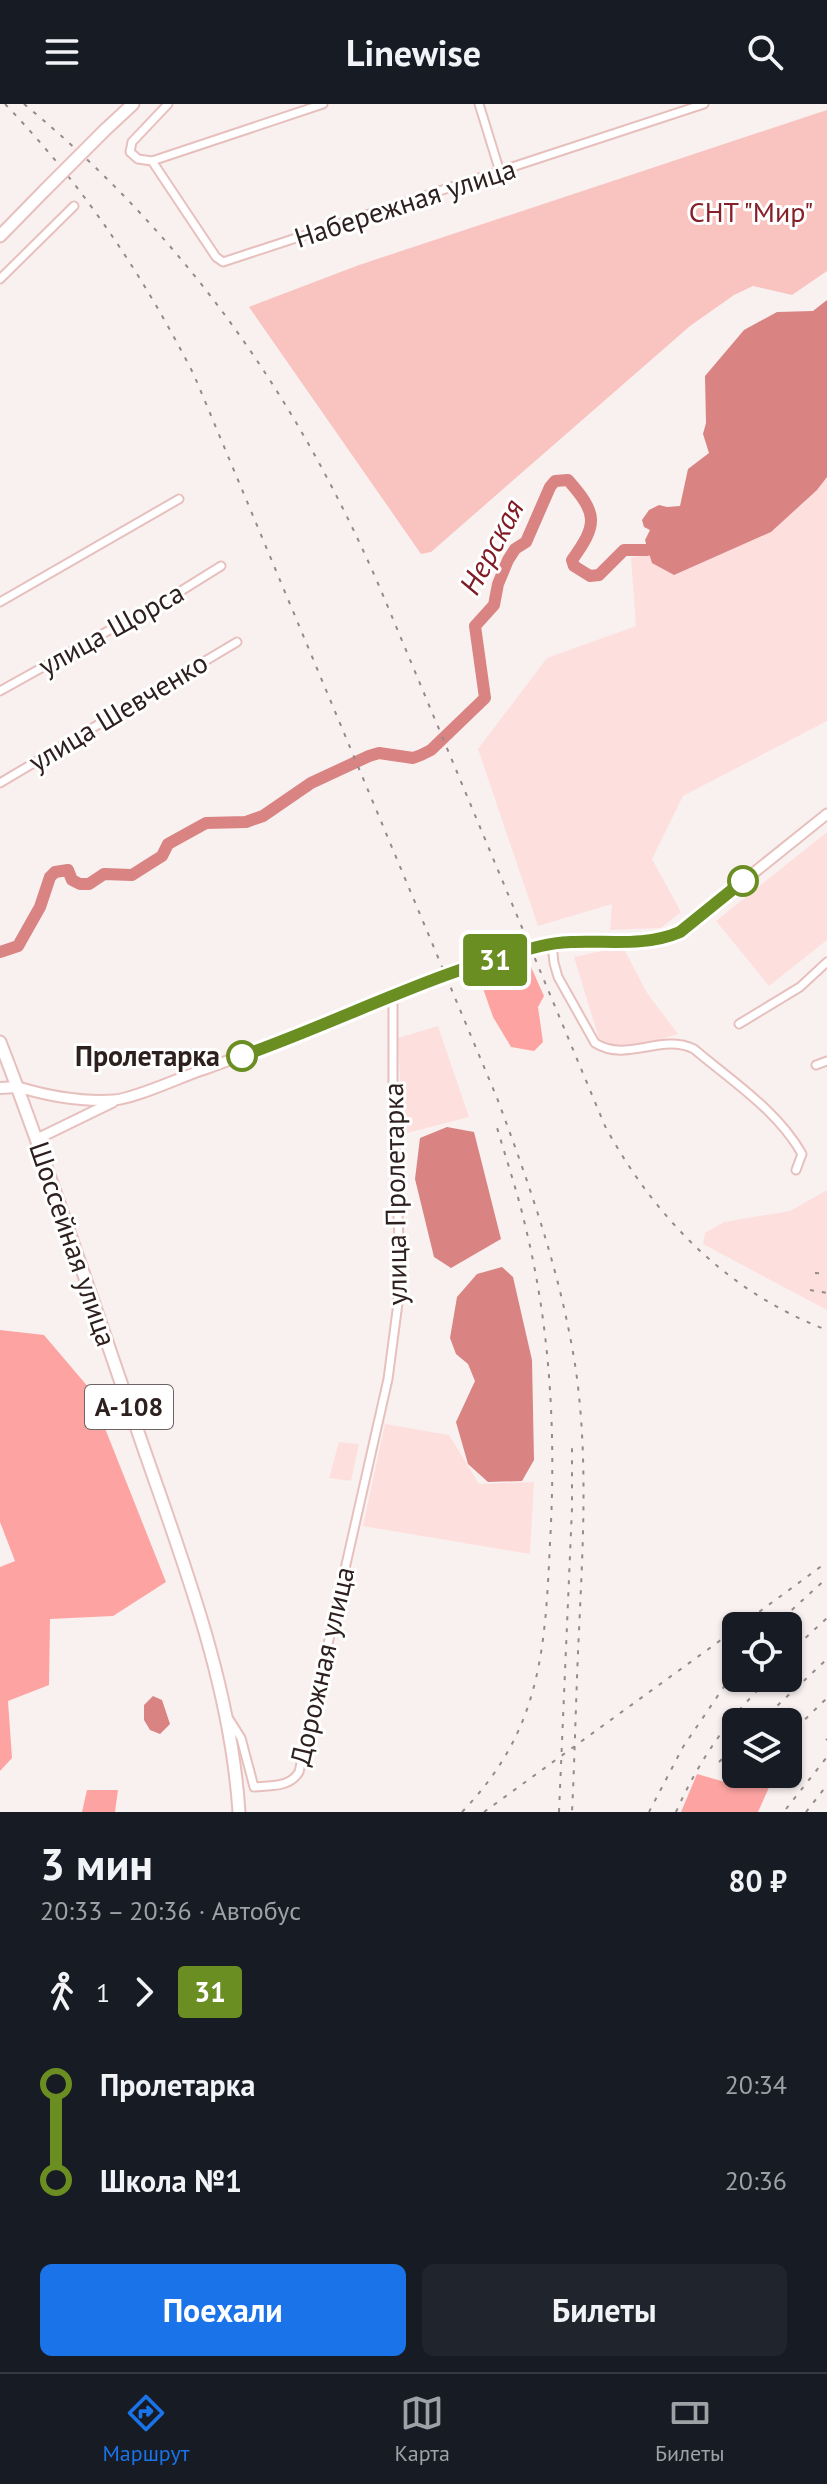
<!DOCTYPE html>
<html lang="ru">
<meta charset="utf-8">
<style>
body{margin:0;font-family:"PT Sans",sans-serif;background:#20242c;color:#f1f3f6;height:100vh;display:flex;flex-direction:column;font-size:30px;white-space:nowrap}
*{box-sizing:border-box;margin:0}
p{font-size:26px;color:#9ea1a6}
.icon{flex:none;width:44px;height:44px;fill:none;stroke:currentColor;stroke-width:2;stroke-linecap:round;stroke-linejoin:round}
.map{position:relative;height:1708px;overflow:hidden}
.sheet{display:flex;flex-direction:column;background:#171b24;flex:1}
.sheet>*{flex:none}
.badge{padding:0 16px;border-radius:6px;font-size:28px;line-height:52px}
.buttons{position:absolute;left:722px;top:1508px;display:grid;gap:16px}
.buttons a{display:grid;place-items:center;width:80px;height:80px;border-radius:12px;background:#171b24;box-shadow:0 2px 6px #0004;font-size:40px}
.map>.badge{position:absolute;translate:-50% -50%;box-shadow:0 0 0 4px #fff}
.legs{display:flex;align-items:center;gap:12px;height:88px;padding:0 40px;font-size:26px}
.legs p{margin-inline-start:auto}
.head{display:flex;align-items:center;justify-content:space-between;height:136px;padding:0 40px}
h1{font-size:44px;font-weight:700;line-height:60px}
.primary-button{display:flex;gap:16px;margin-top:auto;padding:16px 40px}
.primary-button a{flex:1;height:92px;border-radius:12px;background:#1a73e8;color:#fff;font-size:32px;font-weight:700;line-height:92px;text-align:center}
.primary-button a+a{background:#20242c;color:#f1f3f6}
ul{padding:0 40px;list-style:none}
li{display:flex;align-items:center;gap:28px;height:96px;font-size:30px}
li i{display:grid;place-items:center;width:12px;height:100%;margin:0 10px;background:currentColor}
li i::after{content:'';width:20px;height:20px;margin:-10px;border:6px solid;border-radius:50%;background:#171b24}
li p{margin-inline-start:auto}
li:first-child i{background:linear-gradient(#0000 50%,currentColor 0)}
li:last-child i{background:linear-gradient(currentColor 50%,#0000 0)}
header{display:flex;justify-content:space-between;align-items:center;height:104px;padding:0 40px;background:#171b24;font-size:36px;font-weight:700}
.menu{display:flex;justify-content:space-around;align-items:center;height:112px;border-top:2px solid #363941;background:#171b24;font-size:22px;color:#9ea1a6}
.menu a{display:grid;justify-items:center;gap:4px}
.menu .current{color:#1a73e8}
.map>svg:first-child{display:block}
.built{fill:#fddfde}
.green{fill:#f9c3c0}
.forest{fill:#fda4a2}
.water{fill:#d98382}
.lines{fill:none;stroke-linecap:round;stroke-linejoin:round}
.river{stroke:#d98382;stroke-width:12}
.minor-casing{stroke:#e7c0be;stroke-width:11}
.tertiary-casing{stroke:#e7c0be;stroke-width:13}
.secondary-casing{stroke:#e7c0be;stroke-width:14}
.trunk-casing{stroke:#e7c0be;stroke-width:15}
.minor{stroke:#fff;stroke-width:7}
.tertiary{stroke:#fff;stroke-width:9}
.secondary{stroke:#fff;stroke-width:10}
.trunk{stroke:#fff;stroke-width:11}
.rail{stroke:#958a89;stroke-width:2;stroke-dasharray:4 8;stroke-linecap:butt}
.trunk-bridge-casing{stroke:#e7c0be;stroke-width:15;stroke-linecap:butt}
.trunk-bridge{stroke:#fff;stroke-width:11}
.line-1-casing{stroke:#fff;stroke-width:18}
.line-1{stroke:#6b8e23;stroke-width:12}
.stop-1-dot{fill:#fff;stroke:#6b8e23;stroke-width:4}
.labels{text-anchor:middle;stroke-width:6;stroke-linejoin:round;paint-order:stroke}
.shield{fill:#fff;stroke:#6d6362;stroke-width:2}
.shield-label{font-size:26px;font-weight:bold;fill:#2e201f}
.street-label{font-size:28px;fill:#2e201f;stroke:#fff}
.park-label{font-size:28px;fill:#851f28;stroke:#fff}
.stop-label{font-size:28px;font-weight:bold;fill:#2e201f;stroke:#fff;text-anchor:end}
.water-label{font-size:30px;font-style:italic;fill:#801a24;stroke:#fff}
</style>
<header><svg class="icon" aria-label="menu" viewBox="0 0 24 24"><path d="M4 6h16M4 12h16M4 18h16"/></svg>Linewise<svg class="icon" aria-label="search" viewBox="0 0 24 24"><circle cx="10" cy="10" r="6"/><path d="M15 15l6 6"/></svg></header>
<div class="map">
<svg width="827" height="1708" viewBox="0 0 827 1708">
<rect width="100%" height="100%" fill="#f9f1f0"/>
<path class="built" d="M827,373V617L683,692L652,755L681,808L661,824L610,826L612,800L538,822L478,645L547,554L636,522L631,454L649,448L674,470L720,450L817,386Z
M827,728V836L769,882L716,817Z
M624,845L647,889L678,930L632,944L600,938L574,853L602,847Z
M438,922L469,1013L403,1030L398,934Z
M827,1086V1206L703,1140L705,1129L724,1118L790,1107Z
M385,1320L449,1331L479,1380L534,1378L530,1450L363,1422Z
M339,1338L359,1340L351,1377L329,1374Z"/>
<path class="green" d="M827,6V167L792,191L753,182L734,191L690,222L431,448L421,450L249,203L359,161Z"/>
<path class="forest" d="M516,860L531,863L544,892L538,903L543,938L534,947L511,943L493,913L479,873L490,867Z
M0,1226L44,1231L89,1284L166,1478L113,1512L50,1515L49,1581L8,1597L12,1654L0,1667V1463L15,1457L0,1418Z
M697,1670L739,1682L753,1670H775L758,1708H681Z
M87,1686H118L115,1708H82Z"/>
<path class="water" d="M827,196V373L817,386L771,428L674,471L652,459L645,436L650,426L644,423L642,416L649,406L659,401L667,403L680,402L688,365L709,349L703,330L706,319L705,272L744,226L777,208L813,207Z
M447,1023L474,1028L501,1135L451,1164L434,1153L415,1075L420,1034Z
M502,1163L513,1173L532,1256L534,1356L522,1377L488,1378L468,1360L456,1318L475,1277L468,1260L456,1250L450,1234L457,1193L477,1170Z
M153,1592L162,1596L170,1620L160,1630L150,1626L144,1616V1601Z"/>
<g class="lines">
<path class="river" d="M0,848L18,842L40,803L50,773L55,768L68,766L72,776L80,780H89L104,770L132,771L162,752L168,740L206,719L246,718L263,712L311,679L369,652L379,649L413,654L421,651L431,646L485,594L475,522L494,501L498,480L508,456L515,445L526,438L550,383L555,377L568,376C598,410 598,420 572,456L574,462L590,472L599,471L624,446H647L661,437"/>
<g class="minor-casing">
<path id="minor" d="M168,0L132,38L130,48L138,55L152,57L323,0
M479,0L500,68
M152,57L216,153L223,158L704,0
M0,175L74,102
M0,498L179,395
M0,587L115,523L144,510L221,462
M0,679L237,538
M552,840L554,859L558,873L595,939C627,959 661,929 694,945C733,978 777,1006 802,1050L796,1066
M739,920L800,883L827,858
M816,961L827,957
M229,1615L241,1634L254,1683C271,1681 289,1684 299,1668L388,1275L398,1199L399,1136L393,997V893"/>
</g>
<g class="tertiary-casing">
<path id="tertiary" d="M18,983C48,992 82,998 114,996C134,995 183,972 205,965C316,926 423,874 536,843C583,831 635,848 680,828L827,710
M37,1035L113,998"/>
</g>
<g class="secondary-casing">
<path id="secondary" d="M0,984L18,983"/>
</g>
<g class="trunk-casing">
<path id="trunk" d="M105,26L133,0
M0,132L45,86
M0,938C49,1064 91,1193 136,1322C179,1448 230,1573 239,1708"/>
</g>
<use href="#minor" class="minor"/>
<use href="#tertiary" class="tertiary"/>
<use href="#secondary" class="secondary"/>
<use href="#trunk" class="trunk"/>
<path class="rail" d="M5,0C83,81 143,171 194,271L497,994C530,1082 562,1173 576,1267C588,1353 583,1439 579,1527C576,1587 575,1648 572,1708
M24,0C186,133 297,293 380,484L605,1022C655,1114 727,1188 827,1226
M815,1169L827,1170
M810,1186L827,1189
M740,1522L827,1458
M774,1522L827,1474
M788,1550L827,1514
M760,1618L827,1555
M788,1632L827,1594
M826,1636L827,1635
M719,1658L736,1641
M744,1675L750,1670
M786,1705L827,1653
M462,1708C541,1626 545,1547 550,1439C556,1333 551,1228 526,1125C518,1089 506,1055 496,1020
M484,1708L736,1525
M559,1708L572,1404V1344
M649,1708L683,1643L736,1565
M676,1708C699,1656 729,1613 770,1574
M806,1708L827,1681"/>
<g class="trunk-bridge-casing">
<path id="trunk-bridge" d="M45,86L105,26"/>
</g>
<use href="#trunk-bridge" class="trunk-bridge"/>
</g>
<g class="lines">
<g class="line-1-casing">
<path id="line-1" d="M242,952C341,917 438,866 541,842C586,831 636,847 680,828L743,777"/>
</g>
<use href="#line-1" class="line-1"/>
</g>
<g class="stop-1-dot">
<circle cx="743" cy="777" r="14"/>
<circle cx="242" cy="952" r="14"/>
</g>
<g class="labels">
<rect class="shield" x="85" y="1281" width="88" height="44" rx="6"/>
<g class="shield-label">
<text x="129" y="1312">А-108</text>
</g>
<g class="street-label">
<text transform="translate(405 99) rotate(-18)" y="10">Набережная улица</text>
<text transform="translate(111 525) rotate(-29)" y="10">улица Щорса</text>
<text transform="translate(118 608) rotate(-31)" y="10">улица Шевченко</text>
<text transform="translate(395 1090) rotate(-91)" y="10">улица Пролетарка</text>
<text transform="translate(73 1140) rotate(71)" y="10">Шоссейная улица</text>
<text transform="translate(322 1562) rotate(-77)" y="10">Дорожная улица</text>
</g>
<g class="park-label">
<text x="751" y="118">СНТ "Мир"</text>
</g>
<g class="stop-label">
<text x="220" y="962">Пролетарка</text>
</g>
<g class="water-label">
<text transform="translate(492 443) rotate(-62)" y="10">Нерская</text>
</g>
</g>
</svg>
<div class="buttons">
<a><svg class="icon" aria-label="locate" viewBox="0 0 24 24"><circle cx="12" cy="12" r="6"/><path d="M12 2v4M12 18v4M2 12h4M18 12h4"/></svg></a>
<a><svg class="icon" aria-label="layers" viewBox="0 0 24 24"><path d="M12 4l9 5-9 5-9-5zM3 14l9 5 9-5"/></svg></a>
</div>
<b class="badge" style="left:495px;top:856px;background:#6b8e23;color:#fff">31</b>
</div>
<section class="sheet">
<div class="head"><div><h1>3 мин</h1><p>20:33 – 20:36 · Автобус</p></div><b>80 ₽</b></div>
<div class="legs"><svg class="icon" aria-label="walk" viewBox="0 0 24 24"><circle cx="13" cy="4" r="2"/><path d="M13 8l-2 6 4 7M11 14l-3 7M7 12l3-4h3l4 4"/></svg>1<svg class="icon" aria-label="forward" viewBox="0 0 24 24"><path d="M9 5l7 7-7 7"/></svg><b class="badge" style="background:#6b8e23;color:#fff">31</b></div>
<ul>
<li><i style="color:#6b8e23"></i><b>Пролетарка</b><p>20:34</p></li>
<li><i style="color:#6b8e23"></i><b>Школа №1</b><p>20:36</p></li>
</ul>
<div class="primary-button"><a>Поехали</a><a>Билеты</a></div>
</section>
<nav class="menu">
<a class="current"><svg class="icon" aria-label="directions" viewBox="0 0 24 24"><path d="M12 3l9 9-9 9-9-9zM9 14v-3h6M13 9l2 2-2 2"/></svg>Маршрут</a>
<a><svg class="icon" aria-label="map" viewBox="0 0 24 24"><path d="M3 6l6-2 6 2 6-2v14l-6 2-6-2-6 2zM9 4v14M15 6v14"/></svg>Карта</a>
<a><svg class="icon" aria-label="tickets" viewBox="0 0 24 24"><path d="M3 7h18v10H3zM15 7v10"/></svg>Билеты</a>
</nav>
